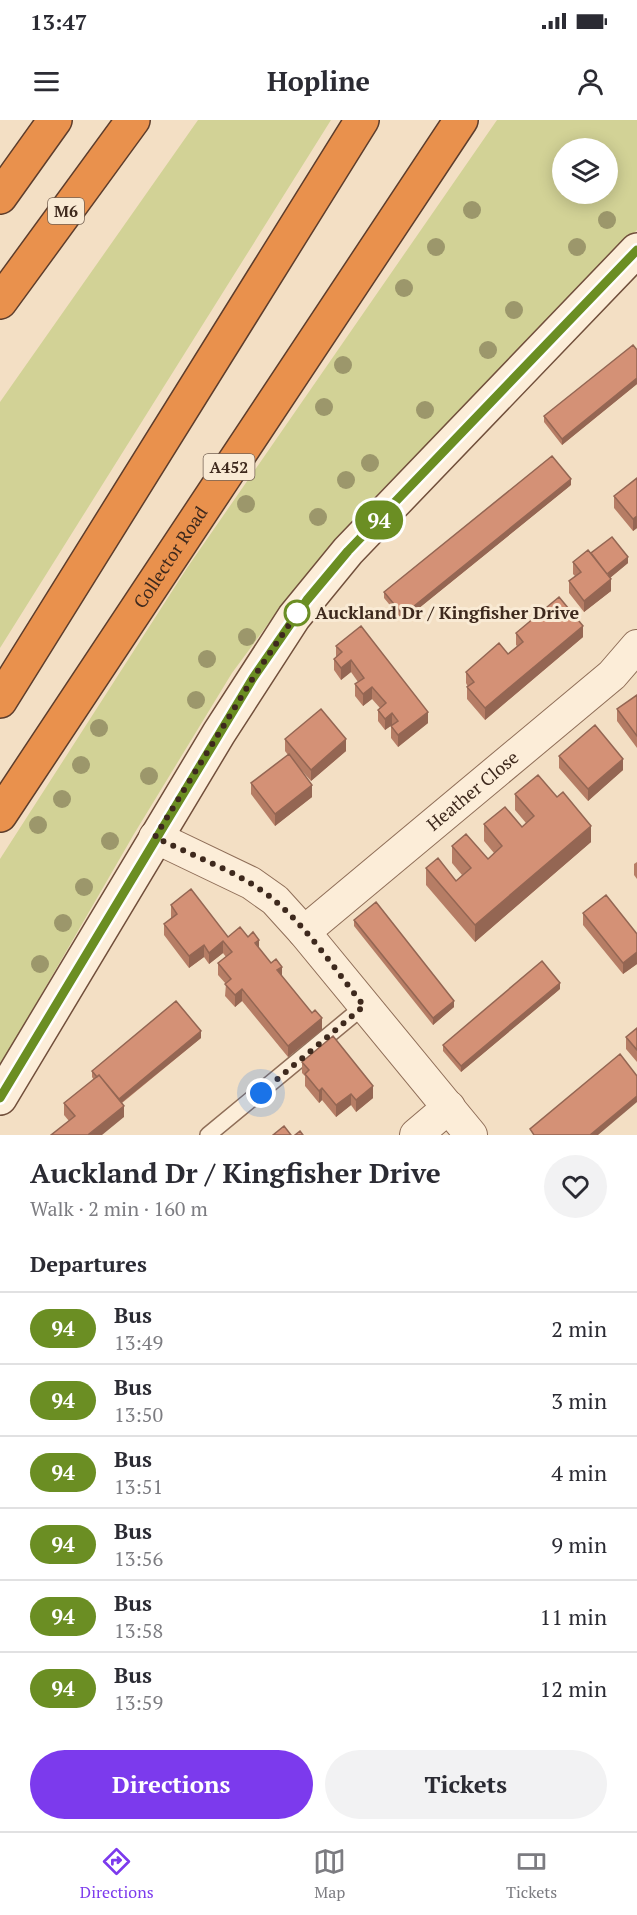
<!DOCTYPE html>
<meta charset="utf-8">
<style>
body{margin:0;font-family:"PT Serif",serif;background:#f2f2f3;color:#2b2b33;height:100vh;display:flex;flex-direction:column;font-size:22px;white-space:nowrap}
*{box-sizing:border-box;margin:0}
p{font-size:20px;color:#7c7c81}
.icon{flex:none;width:33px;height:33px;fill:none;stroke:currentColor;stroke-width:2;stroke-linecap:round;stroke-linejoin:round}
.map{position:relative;height:1015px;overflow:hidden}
.details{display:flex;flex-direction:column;background:#fff;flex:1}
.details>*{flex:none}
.badge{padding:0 12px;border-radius:20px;font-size:21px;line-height:39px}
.fabs{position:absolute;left:552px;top:18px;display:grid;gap:12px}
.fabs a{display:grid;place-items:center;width:66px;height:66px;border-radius:50%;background:#fff;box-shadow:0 3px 15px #0003;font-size:30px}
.you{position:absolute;width:30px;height:30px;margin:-15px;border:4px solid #fff;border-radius:50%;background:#1a73e8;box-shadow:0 0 0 9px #1a73e833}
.map>.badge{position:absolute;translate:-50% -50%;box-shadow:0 0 0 3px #fff}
h2{padding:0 30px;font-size:22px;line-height:54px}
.round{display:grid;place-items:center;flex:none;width:63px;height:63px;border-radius:32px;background:#f2f2f3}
.head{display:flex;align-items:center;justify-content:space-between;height:102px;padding:0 30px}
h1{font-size:28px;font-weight:700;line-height:45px}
.cta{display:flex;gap:12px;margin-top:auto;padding:12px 30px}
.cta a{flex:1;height:69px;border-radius:36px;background:#7c3aed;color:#fff;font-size:24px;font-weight:700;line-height:69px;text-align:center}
.cta a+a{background:#f2f2f3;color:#2b2b33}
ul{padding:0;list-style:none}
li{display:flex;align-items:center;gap:18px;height:72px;padding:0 30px;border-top:2px solid #e1e1e2}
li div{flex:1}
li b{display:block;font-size:22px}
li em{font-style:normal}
li .badge{min-width:66px;font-weight:700;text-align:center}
.status{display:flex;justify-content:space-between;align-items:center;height:42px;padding:0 30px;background:#fff;direction:ltr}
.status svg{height:16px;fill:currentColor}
header{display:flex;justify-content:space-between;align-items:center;height:78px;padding:0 30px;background:#fff;font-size:27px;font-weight:700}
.menu{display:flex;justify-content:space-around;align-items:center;height:84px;border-top:2px solid #e1e1e2;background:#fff;font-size:16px;color:#7c7c81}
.menu a{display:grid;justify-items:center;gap:3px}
.menu .on{color:#7c3aed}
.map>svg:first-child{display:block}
.green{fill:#d2d296;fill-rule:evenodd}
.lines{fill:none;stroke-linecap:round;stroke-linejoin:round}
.lane-casing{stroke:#8f6e58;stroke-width:18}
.street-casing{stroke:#8f6e58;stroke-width:34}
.secondary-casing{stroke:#714f3b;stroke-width:36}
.highway-casing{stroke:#5d3d2c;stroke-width:36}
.lane{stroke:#fcedd8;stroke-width:15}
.street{stroke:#fcedd8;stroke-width:32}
.secondary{stroke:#fcedd8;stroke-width:33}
.highway{stroke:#e9914d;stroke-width:33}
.tree{fill:#9c976b}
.wall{fill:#b67d65}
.shaded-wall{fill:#946653}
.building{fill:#d49176;stroke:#946653;stroke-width:1.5}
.line-casing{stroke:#fff;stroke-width:14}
.line{stroke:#6b8e23;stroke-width:9}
.walk{stroke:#3e291d;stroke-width:6;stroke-dasharray:0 10.8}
.stop-dot{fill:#fff;stroke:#6b8e23;stroke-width:3}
.labels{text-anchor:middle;stroke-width:6;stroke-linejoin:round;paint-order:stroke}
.shield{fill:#f9ead4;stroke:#766354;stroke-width:1.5}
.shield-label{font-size:16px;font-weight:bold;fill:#3e291d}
.street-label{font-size:18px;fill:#3e291d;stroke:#f9ead4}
.stop-label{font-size:18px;font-weight:bold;fill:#3e291d;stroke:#f9ead4;text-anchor:start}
</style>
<div class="status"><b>13:47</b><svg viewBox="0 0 49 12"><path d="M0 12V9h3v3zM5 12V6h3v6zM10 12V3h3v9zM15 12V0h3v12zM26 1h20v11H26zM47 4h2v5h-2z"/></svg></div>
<header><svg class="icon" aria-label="menu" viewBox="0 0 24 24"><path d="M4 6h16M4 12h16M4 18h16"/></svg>Hopline<svg class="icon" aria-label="person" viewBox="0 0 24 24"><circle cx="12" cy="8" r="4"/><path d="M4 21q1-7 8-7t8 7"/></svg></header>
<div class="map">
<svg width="637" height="1015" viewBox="0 0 637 1015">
<rect width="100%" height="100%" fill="#f3dfc4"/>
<path class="green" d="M198,0H331L0,528V282Z
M497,0H637V110L369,383L271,500L232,553L134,714L0,946V739L187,448ZM562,28H608V74H562Z"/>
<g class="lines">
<g class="lane-casing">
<path id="lane" d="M208,1015L364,886"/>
</g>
<g class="street-casing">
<g id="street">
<path d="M155,717L251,763L275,780L304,812L471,1015"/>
<path id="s1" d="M304,812L612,555L637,526"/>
<path d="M416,1015L449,987"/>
</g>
</g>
<g class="secondary-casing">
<path id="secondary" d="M0,978L219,613L294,497L348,431L637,130"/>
</g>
<g class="highway-casing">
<g id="highway">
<path d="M0,77L55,0"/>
<path d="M0,182L133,0"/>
<path d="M0,581L362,0"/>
<path id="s2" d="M0,695L461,0"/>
</g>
</g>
<use href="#lane" class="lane"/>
<use href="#street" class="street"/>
<use href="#secondary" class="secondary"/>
<use href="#highway" class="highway"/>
</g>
<g class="tree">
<circle cx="472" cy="90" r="9"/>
<circle cx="607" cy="100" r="9"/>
<circle cx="436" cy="127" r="9"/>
<circle cx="577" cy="127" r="9"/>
<circle cx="404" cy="168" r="9"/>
<circle cx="514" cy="190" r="9"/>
<circle cx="488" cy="230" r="9"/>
<circle cx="343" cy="245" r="9"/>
<circle cx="324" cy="287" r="9"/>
<circle cx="425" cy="290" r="9"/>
<circle cx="370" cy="343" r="9"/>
<circle cx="346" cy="360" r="9"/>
<circle cx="246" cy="384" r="9"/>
<circle cx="318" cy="397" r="9"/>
<circle cx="247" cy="517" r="9"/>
<circle cx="207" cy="539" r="9"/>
<circle cx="196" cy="580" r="9"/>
<circle cx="99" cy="608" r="9"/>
<circle cx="81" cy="645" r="9"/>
<circle cx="149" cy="656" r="9"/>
<circle cx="62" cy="679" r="9"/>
<circle cx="38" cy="705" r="9"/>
<circle cx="110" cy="721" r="9"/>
<circle cx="84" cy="767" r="9"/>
<circle cx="63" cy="803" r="9"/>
<circle cx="40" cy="844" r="9"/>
</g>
<path class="wall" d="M637,230V264L562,325L544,302V296Z
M637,358V408L633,411L614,388V376Z
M571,365L403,501L384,478V472Z
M591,433L628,443L610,458L611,471L584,492L569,473V461L575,456L573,454V442Z
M516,513L583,517L485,600L467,579V567H468L466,563V552L508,534L517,526L516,525Z
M336,526L428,603L398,627L391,618V606L392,605L385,610L378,601V590L380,588L372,579L363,586L355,576V564L358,562L351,552L341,560L334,550V539L336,537Z
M637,575V628L617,601V589Z
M285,619L346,631L311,661L295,643L312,677L275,706L251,674V663L288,635L285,631Z
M559,636L623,650L588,681L559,648Z
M515,674L591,722L475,822L426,765V748L456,761L462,755L452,743V726L488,739L494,733L484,721V704L522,707L526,703L515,690Z
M637,742V759L634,755V744Z
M171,785L228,817H248L259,828L322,910L288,937L242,881L235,887L225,876L226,864L218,855V843L226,837L223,833L209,844L204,837L189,848L164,815V804L171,798Z
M583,793L637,814V844L623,854L583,805Z
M354,800L454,887L433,905L354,806Z
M560,869L461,952L443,931V925Z
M637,908V942L626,929V917Z
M201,918L122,983L124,997L69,1001L64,995V983L94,960L92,957V951Z
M302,942L373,978L356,992L351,985L336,997L322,980L319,983L305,966V956L302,953Z"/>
<path class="shaded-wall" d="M637,258V264L562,325V319Z
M571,359V365L403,501V495Z
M637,396V408L633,411V399Z
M628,437V443L605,462V456Z
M611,459V471L584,492V481Z
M583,506V517L485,600V588Z
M351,540V552L341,560V548Z
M372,567V579L363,586V574Z
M428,592V603L398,627V615Z
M392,593V605L385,610V599Z
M346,619V631L311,661V650Z
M623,639V650L588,681V669Z
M312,665V677L275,706V694Z
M591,706V722L475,822V805Z
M259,820V831L255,823Z
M223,821V833L209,844V833Z
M204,825V837L189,848V836Z
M637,832V844L623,854V843Z
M282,847V858L277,850Z
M560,863V869L461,952V946Z
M242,869V881L235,887V875Z
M454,881V887L433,905V898Z
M322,898V910L288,937V926Z
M201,911V918L116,987V981Z
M373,966V978L356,992V980Z
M322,968V980L319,983V971Z
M351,974V985L336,997V985Z
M637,976V982L598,1015H590Z
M124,986V997L102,1015H89V1014Z"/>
<path class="building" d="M633,225L637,230V258L562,319L544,296Z
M552,336L571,359L403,495L384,472Z
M637,358V396L633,399L614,376Z
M612,417L628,437L607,454L591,433Z
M588,430L611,459L584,481L569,461L581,452L573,442Z
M559,477L583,506L485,588L467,567L474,562L466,552L499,523L508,534L523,522L516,513Z
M361,506L428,592L398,615L391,606L398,601L392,593L385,599L378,590L386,583L372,567L363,574L355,564L364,558L351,540L341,548L334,539L342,532L336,526Z
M637,575V616L617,589Z
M321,589L346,619L311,650L285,619Z
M595,605L623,639L588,669L559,636Z
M289,634L312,665L275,694L251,663Z
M538,655L557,677L563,672L591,706L475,805L426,748L438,738L456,761L471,748L452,726L466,714L488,739L502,726L484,704L505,687L522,707L534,696L515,674Z
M191,769L228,817L240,807L248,817L253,812L259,820L255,823L271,843L276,839L282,847L277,850L312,893L315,890L322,898L288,926L242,869L235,875L225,864L231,859L218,843L232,832L223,821L209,833L204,825L189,836L164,804L177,794L171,785Z
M606,775L637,814V832L623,843L583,793Z
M376,782L454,881L433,898L354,800Z
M542,841L560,863L461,946L443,925Z
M176,881L201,911L119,979L99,955L97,957L92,951Z
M637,908V930L626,917Z
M333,916L373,966L356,980L351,974L336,985L322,968L319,971L305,954L309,950L302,942Z
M620,934L637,956V976L590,1015H534L530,1009Z
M99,955L124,986L89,1014L90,1015H51L75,996L64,983Z
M284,1006L291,1015H273Z
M300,1011L303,1015H295Z"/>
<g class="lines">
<g class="line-casing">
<path id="line" d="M0,978L253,558L307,480L348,431L637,130"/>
</g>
<use href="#line" class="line"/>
<path class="walk" d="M261,973L364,886C336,851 309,809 274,780C241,752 194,737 155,717L253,558L297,493"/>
</g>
<circle class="stop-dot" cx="297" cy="493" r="12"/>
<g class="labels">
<g class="shield">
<rect x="48" y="78" width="36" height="26" rx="4.5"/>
<rect x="203.5" y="334" width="51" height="26" rx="4.5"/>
</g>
<g class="shield-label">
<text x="66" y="97">M6</text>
<text x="229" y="353">A452</text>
</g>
<g class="street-label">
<text dy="6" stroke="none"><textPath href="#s2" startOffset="309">Collector Road</textPath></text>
<text dy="6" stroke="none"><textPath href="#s1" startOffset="220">Heather Close</textPath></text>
</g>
<g class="stop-label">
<text x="315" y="499">Auckland Dr / Kingfisher Drive</text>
</g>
</g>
</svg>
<div class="fabs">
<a><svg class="icon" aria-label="layers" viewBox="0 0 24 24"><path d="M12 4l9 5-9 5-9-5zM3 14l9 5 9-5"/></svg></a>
</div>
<div class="you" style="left:261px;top:973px"></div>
<b class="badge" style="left:379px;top:400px;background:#6b8e23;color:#fff">94</b>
</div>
<section class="details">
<div class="head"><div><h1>Auckland Dr / Kingfisher Drive</h1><p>Walk · 2 min · 160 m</p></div><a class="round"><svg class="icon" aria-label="heart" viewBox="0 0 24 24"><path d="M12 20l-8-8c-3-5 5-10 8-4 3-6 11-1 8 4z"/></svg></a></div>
<h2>Departures</h2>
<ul>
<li><span class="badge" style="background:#6b8e23;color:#fff">94</span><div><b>Bus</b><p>13:49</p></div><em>2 min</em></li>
<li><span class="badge" style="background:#6b8e23;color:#fff">94</span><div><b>Bus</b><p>13:50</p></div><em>3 min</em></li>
<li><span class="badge" style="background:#6b8e23;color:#fff">94</span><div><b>Bus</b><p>13:51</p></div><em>4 min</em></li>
<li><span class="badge" style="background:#6b8e23;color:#fff">94</span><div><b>Bus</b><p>13:56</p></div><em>9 min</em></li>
<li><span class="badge" style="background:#6b8e23;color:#fff">94</span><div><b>Bus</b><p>13:58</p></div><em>11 min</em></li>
<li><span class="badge" style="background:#6b8e23;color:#fff">94</span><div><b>Bus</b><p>13:59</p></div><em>12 min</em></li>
</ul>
<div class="cta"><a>Directions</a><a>Tickets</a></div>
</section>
<nav class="menu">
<a class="on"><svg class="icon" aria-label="directions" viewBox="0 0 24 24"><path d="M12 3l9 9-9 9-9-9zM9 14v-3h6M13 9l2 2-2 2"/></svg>Directions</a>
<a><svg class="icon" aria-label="map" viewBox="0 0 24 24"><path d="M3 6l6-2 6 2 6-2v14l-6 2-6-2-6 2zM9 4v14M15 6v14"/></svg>Map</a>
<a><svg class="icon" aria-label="tickets" viewBox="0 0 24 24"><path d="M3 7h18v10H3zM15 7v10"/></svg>Tickets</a>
</nav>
